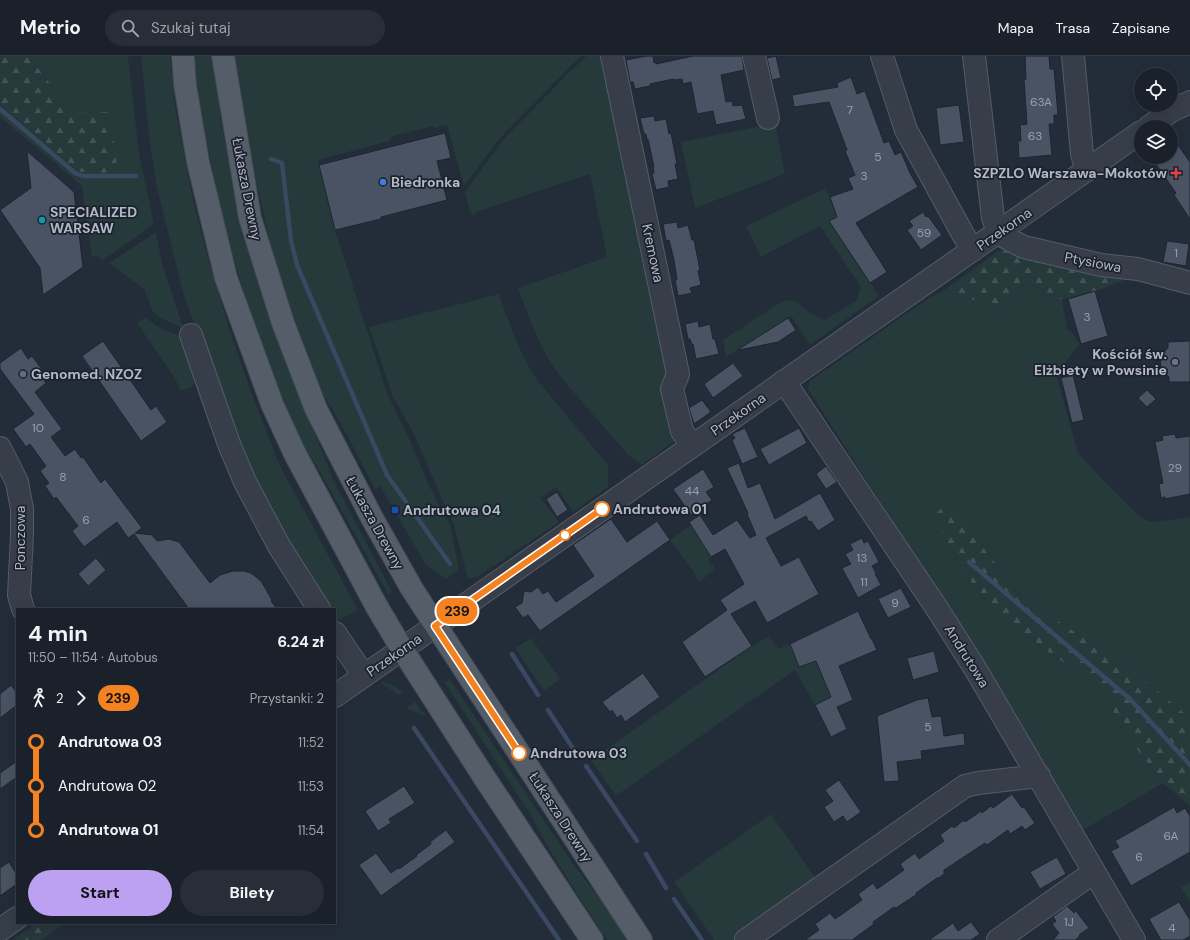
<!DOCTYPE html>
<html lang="pl">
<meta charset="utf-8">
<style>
body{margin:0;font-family:"DM Sans",sans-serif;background:#272e37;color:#f1f3f6;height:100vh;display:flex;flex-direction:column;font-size:15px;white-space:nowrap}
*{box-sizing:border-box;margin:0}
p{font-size:13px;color:#9fa3a9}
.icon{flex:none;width:22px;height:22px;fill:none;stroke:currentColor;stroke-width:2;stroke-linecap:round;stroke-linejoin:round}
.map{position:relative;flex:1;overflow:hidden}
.side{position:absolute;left:16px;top:552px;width:320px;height:316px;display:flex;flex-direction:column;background:#1a212b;border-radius:0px;box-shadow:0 4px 16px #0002,0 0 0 1px #383e47}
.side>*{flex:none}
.badge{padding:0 8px;border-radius:13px;font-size:14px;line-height:26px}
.buttons{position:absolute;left:1134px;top:12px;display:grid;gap:8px}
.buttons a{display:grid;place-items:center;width:44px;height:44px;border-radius:50%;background:#1a212b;box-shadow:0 4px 16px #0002,0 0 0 1px #383e47;font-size:20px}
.map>.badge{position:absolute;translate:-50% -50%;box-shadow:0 0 0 2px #fff}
.legs{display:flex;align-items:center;gap:6px;height:44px;padding:0 12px;font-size:13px}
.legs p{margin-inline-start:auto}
.overview{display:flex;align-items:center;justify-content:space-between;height:68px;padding:0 12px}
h1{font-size:22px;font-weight:700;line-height:30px}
.action{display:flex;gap:8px;margin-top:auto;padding:8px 12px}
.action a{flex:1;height:46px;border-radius:24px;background:#bca0f2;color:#111;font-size:16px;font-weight:700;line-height:46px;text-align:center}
.action a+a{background:#272e37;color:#f1f3f6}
ul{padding:0 12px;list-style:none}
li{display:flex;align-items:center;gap:14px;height:44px;font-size:15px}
li i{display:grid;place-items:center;width:6px;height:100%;margin:0 5px;background:currentColor}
li i::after{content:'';width:10px;height:10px;margin:-5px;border:3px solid;border-radius:50%;background:#1a212b}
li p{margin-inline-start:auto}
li:first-child i{background:linear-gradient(#0000 50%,currentColor 0)}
li:last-child i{background:linear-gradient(currentColor 50%,#0000 0)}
header{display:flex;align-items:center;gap:24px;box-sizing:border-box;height:56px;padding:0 20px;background:#1a212b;border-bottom:1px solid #383e47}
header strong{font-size:19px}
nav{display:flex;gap:22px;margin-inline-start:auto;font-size:14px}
.search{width:280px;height:36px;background:#272e37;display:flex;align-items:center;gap:10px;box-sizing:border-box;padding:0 14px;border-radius:22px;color:#9fa3a9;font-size:15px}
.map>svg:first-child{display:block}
.grass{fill:#26393b}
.forest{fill:url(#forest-firs)}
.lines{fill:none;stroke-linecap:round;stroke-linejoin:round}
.stream{stroke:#394961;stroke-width:4.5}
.building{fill:#495363;stroke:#1e2530}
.minor-casing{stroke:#555c67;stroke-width:24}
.major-casing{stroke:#404752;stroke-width:24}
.minor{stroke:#373e49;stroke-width:22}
.major{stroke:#555d69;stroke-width:22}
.line-1-casing{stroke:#fff;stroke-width:9}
.line-1{stroke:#f58220;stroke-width:6}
.health-dot{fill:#e0444e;stroke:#1c232e;stroke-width:1.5}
.shop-dot{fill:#3f7fe0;stroke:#1c232e;stroke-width:1.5}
.culture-dot{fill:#0f9aa8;stroke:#1c232e;stroke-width:1.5}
.worship-dot{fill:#6b7280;stroke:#1c232e;stroke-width:1.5}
.service-dot{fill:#5c6f8a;stroke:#1c232e;stroke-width:1.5}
.stop-1-dot{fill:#fff;stroke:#f58220;stroke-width:2}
.transit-dot{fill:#1a4fb4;stroke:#1c232e;stroke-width:1.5}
.labels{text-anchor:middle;stroke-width:3.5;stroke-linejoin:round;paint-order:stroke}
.number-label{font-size:12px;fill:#98a0ac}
.poi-label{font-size:14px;font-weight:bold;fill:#b2b9c5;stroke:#1c232e;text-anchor:start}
.street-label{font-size:14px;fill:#b2b9c5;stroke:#1c232e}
.stop-label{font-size:14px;font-weight:bold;fill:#b2b9c5;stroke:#1c232e;text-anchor:start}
</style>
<header>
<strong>Metrio</strong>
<div class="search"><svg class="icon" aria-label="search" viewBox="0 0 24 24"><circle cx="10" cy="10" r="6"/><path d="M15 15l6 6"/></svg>Szukaj tutaj</div>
<nav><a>Mapa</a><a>Trasa</a><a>Zapisane</a></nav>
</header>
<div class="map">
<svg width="1190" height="884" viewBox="0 0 1190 884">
<defs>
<pattern id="forest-firs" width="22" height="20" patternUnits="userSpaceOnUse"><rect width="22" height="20" fill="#26393b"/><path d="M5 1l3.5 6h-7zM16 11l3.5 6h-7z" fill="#435456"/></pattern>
</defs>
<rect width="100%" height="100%" fill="#232c39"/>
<path class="grass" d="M28,0H128L139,97L154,168L103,204L96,199L92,202L82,130L0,61V48L77,115L74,57Z
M141,0H170L175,51L192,140L209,206L232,281L251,335L279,408L358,554L335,566V553H327L277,473L225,351L184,240L157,132L150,89Z
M194,0H214L221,66L240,158L296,331L333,423L392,536L388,538L316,409L295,377L267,310L247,248L222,161L200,51Z
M233,0H581L500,82L464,130L447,69L434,72L433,70L393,80L389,85L318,104L335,174L387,337L407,378L429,429L446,462L450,467L459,514L446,523L426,509L397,459L400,458L394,447L391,449L380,430L375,433L341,368L321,335L292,257L270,187L251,99Z
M586,0H603L681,380L642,409L628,399L563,324L550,306L540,287L531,267L518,232L607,201L590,118L476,156V159L471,158L470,155L465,136L502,85L570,15L582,5Z
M775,67L785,118L695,152L681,86Z
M826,132L837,161L829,165L879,240L810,289L791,260L726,301L723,284L776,249L787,244L796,245L809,256L824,264L856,245L861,231L820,170L761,201L746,170Z
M156,176L162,207L183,272L160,262L153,256L144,233L109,207Z
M1028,226L1046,235L1054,244L1062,243L1067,272L1071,275L1080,288L1056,318L1078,397L1105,426L1140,461L1148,465L1156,466L1190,461V662L1131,613L1055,563L1018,537L975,481L938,467L953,498L980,539L1014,573L1102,632L1121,672L1163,727L1083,774L1008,645L808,333L810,325L926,244L944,234L985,248L995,254L1013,246L1020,230Z
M499,238C510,269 519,296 537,324L608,409V431L573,456L556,431L541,442L559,466L479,520L468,523L453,466L444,448L413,376L393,341L369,271Z
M146,261C160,274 169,276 187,282L197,321L192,331L180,335L176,324L137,267Z
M691,469L711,501L708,504L716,513L699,526L693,515L670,484Z
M769,580L779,593L790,588L799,611L816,605L831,641L815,649L795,614L616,740L591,704L752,590Z
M531,582L560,623L544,635L515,592Z
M450,623L573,808L620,868L631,884H607L578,839L552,798L530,758L445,627Z
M381,625L393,629L403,636L399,639L382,628Z
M415,646L427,661L408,653V651Z
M771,758L819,827L738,884H714L674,826Z
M1190,826V846L1181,831Z"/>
<path class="forest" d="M0,0H28L74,57L109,56L118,116L93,117L77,115L0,48Z
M1000,194L1124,224C1101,234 1079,241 1054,244L1046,235L1028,226L1020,230L1013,246L995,254L985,248L944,234Z
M943,451L975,481L1018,537L1055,563L1131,613L1190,662V750L1163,727L1121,672L1102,632L1014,573L980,539L953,498L938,467L937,456Z
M37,867H65L41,884H13Z"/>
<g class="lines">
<path class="stream" d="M0,53L75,117L83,120H136
M271,103L282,107L291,185L297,209L387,419L450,508
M969,506L1130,643L1190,709
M512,598L538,639
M548,654L574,694
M414,672L559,884
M586,710L637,785
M646,798L666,832
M674,843L702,884"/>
</g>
<path class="building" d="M647,0H653L654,7L656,6V8L693,0H742L744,14L721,19L726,46L732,45L733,50L742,49L746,63L716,69L713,55L697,58L691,26L683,28L682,23L674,24L673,23L650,28V30L635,33L633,26H630L626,4Z
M776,0L781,22L772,24L767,2Z
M1025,0H1049L1050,13H1054L1058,59H1054V68H1049L1052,99L1019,102L1018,85H1021L1020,69L1027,68L1024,24L1026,23Z
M851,21L857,38L865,35L884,87L889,85L895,99L901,96L910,117L918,131L856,167L887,216L870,227L829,165L837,161L830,141L853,133L848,122L855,119L845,95L847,94L829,46L794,51L792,39L838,31L837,27Z
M959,49L964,86L940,89L936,52Z
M654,60L655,65L666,63L669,78L671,77L677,108H675L678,123L668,125L669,131L656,134L652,118L654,117L653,111H654L648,83L647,84L646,78H644L640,62Z
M445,77L451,102L437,105L447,144L381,161V163L335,174L319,109Z
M1171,79L1190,106V163L1174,139L1176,137L1151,101H1171Z
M27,95L74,136L83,211L43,239L40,212L0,154L31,132Z
M923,156L926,161L928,160L942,179L921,194L907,174L913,170L909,165Z
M677,166L678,172L688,169L692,184H694L700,214L698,215L701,229L690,232L692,237L678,240L675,224H677L674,204L669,184L666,185L663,168Z
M1167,185L1189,188L1186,210L1163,206Z
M1095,235L1108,280L1081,288L1068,243Z
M788,262L796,274L778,286L739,294V293Z
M698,265L699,271L710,268L713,283H715L719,298L696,303L693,288L692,289L690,283H688L685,268Z
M103,285L151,354L156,350L167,366L141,385L82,300Z
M1190,285V326H1169V321L1161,313L1160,300L1168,292V286Z
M21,292L28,303L32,300L44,316L40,319L46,327L35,336L62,373L51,381L65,400L75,393L81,402L83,401L101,427L105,423L142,472L135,477L152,479L157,485L169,483L179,486L210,527L220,519L233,515H244L251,517L261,525L272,544L271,545L277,553H189L134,478L128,482L117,466L84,491L72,475L78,470L56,441L54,443L45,430L49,427L40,415L46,410L30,388L26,391L13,373L34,358L0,313V307Z
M733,307L743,320L713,342L704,328Z
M1073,319L1084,364L1072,367L1061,322Z
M1147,334L1156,343L1147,351L1138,342Z
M702,344L711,356L694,368L689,352Z
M745,372L758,401L742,408L732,384L735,382L732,378Z
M799,372L807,387L769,409L760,393Z
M1175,378L1176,382L1190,380V438L1165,443V441L1161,442L1159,428L1163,427L1155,386L1163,384L1162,380Z
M739,407L748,432L760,427L775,463L820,437L835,464L818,475L811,465L809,466L806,460L766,482L781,510L799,501L819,538L767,567L755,545L731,558L752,590L705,621L682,586L727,554L720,544L744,528L725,493L711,501L689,466L700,459L713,479L737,464L750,482L756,479L747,458L748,457L727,412Z
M826,410L837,426L826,433L816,418Z
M703,413L714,431L706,436L712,444L691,459L673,433Z
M557,436L568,454L557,461L546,443Z
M611,463L627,486L657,465L670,484L540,575L528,559L523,562L515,551L522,547L524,535L531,536L538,531L543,538L548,535L556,546L594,520L573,489Z
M862,482L864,487L868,485L879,506L872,510L876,517L875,518L881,529L858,542L842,512L851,508L845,498L853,494L850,488Z
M96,502L106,514L88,530L78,518Z
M901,532L911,551L888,562L878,543Z
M858,555L871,583H872L877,594L839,610L853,644L837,651L847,673L831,681L815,649L831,641L816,605L799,611L790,588Z
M934,595L939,616L913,624L907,602Z
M643,617L660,641L625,666L621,659L617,662L612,654L610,656L602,646Z
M11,629L17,637V649L0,662V638Z
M928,642L932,661L941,660L944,680L964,677L965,689L921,695L922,703L897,706L899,725L884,726L877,660L917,644Z
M17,705V721L0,733V717Z
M839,724L861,756L847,766L843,760L834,766L824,751L833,745L825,734Z
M404,730L415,747L389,763L391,767L378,775L365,755Z
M1012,738L1022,752L1024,751L1035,767L1025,774L1022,770L1010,778L1008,774L987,789L985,787L944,814V818L939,822H937L916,837V839L902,848L896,852L894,851L873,866L874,868L852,884H805L819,874L815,868L830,857L835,863L862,844L858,838L865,833L873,827L877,833L904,814L900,808L915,797L919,803L944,785L940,779L952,770L954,772L964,764L965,766L981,755L982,757L991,750L993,752Z
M1174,751L1177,757L1185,752L1190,760V796L1131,830L1111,795L1119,791L1115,785Z
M446,774L455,786L381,840L359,809L376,797L391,817L398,812L399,813L417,800L416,799L431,788L430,786Z
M1057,801L1066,818L1040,833L1030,816Z
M9,806L17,819V828L0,840V812Z
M1179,846L1190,864V880L1183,884H1161L1149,863Z
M1067,850L1074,857L1076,855L1089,872L1080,878L1079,881L1075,884H1053L1059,877L1052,868L1056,865L1053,861Z
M971,866L980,878L971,884H929L953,867L958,875Z"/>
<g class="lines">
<g class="minor-casing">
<path id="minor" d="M612,0L678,318L672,333L682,375L692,389
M754,0L768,62
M882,0L906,74L964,180L973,194
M974,0L993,162L995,167L1000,175L1005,181L1012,185L1024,191L1101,209L1138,213L1190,227
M1073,0L1082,98L1084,105L1089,113
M1149,71L1171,55L1190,46
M191,279L229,388L245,426L279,490L319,553
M784,325L936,551L976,614L1134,884
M0,392L17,426L22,453V478L19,539L23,553
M335,577L364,620
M335,640L1141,76
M0,874L17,862
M746,884L965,730L978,727L1039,720
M998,884L1094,816"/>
</g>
<g class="major-casing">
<path id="major" d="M183,0L185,29L198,106L226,222L272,348L295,398L377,551L402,593L484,721L592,884
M223,0L250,162L283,267L316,353L372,462L412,533L641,884"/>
</g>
<use href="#minor" class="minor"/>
<use href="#major" class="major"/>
</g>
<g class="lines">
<g class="line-1-casing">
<path id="line-1" d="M519,697L435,570L602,453"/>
</g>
<use href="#line-1" class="line-1"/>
</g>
<path class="health-dot" d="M1174 111h4v4h4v4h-4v4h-4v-4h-4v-4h4z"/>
<circle class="shop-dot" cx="383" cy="126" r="4"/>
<circle class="culture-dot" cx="42" cy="164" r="4"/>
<circle class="worship-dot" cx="1175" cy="306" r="4"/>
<circle class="service-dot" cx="23" cy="318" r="4"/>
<g class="stop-1-dot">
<circle cx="602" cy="453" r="7"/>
<circle cx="565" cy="479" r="5"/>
<circle cx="519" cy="697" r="7"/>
</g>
<rect class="transit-dot" x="391" y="450" width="8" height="8" rx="2"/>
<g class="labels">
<g class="number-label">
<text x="1041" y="50">63A</text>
<text x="850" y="58">7</text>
<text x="1035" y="84">63</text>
<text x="878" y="105">5</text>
<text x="864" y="124">3</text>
<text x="924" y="181">59</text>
<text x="1176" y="201">1</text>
<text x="1087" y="265">3</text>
<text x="38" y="376">10</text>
<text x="1175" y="416">29</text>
<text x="63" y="425">8</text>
<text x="692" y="439">44</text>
<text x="86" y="468">6</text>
<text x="862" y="506">13</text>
<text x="864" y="530">11</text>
<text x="895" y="551">9</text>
<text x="928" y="675">5</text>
<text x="1171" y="784">6A</text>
<text x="1139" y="805">6</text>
<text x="1069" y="870">1J</text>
<text x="1172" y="876">4</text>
</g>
<g class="poi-label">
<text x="1167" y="122" text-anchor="end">SZPZLO Warszawa-Mokotów</text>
<text x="391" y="131">Biedronka</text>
<text x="50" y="161">SPECIALIZED<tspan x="50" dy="16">WARSAW</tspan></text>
<text x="1167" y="303" text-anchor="end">Kościół św.<tspan x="1167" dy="16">Elżbiety w Powsinie</tspan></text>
<text x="31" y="323">Genomed. NZOZ</text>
<text x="403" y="459">Andrutowa 04</text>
</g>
<g class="street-label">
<text transform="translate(247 133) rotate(79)" y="5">Łukasza Drewny</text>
<text transform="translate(1004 173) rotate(-35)" y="5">Przekorna</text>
<text transform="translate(653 197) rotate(78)" y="5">Kremowa</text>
<text transform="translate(1093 206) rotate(11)" y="5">Ptysiowa</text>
<text transform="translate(738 358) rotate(-35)" y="5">Przekorna</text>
<text transform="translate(375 467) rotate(61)" y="5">Łukasza Drewny</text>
<text transform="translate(20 482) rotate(-90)" y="5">Ponczowa</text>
<text transform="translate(394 599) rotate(-35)" y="5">Przekorna</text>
<text transform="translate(967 600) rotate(58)" y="5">Andrutowa</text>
<text transform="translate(561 761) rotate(57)" y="5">Łukasza Drewny</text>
</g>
<g class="stop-label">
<text x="613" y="458">Andrutowa 01</text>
<text x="530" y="702">Andrutowa 03</text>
</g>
</g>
</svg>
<div class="buttons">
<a><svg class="icon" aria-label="locate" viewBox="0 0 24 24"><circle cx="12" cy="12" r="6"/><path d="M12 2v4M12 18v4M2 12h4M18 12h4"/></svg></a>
<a><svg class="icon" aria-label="layers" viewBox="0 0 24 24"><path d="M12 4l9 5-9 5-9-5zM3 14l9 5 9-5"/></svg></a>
</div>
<b class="badge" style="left:457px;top:555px;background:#f58220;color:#111">239</b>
<section class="side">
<div class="overview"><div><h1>4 min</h1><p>11:50 – 11:54 · Autobus</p></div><b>6.24 zł</b></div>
<div class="legs"><svg class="icon" aria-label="walk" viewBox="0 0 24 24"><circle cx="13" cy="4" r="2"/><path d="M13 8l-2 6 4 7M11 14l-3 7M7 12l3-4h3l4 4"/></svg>2<svg class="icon" aria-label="forward" viewBox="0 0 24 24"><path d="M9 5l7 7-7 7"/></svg><b class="badge" style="background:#f58220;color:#111">239</b><p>Przystanki: 2</p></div>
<ul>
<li><i style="color:#f58220"></i><b>Andrutowa 03</b><p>11:52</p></li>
<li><i style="color:#f58220"></i><span>Andrutowa 02</span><p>11:53</p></li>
<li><i style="color:#f58220"></i><b>Andrutowa 01</b><p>11:54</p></li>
</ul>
<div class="action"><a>Start</a><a>Bilety</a></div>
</section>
</div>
